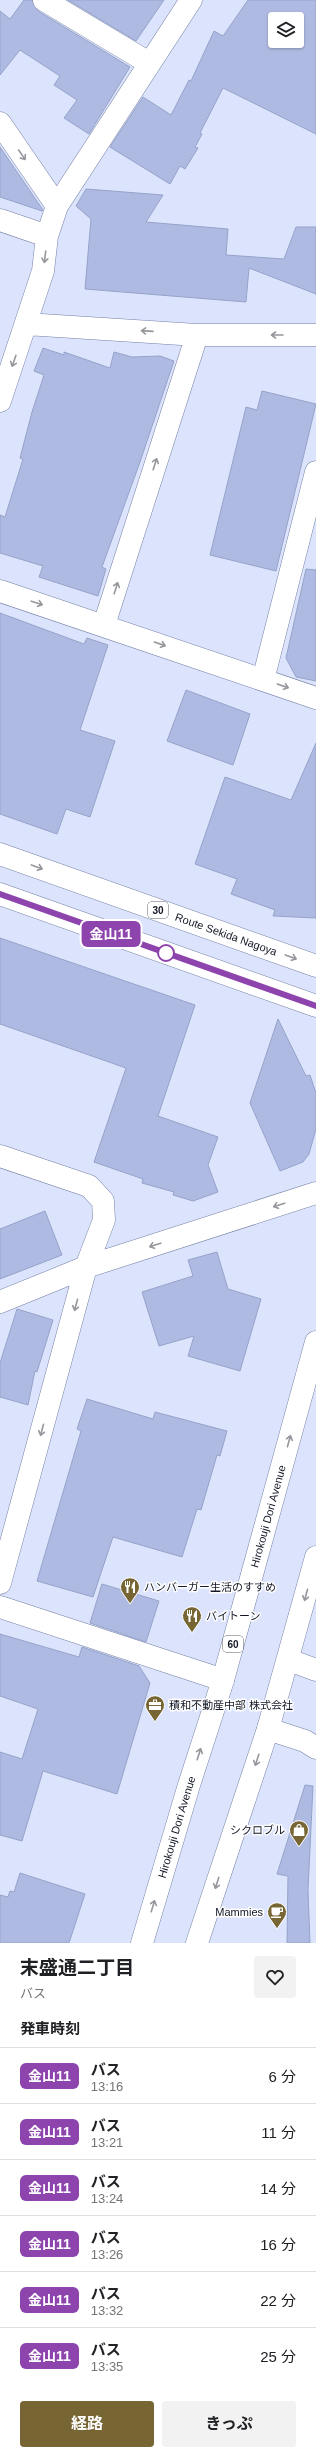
<!DOCTYPE html>
<html lang="ja">
<meta charset="utf-8">
<style>
body{margin:0;font-family:Arial,"Noto Sans JP",sans-serif;background:#f2f2f2;color:#202124;height:100vh;display:flex;flex-direction:column;font-size:15px;white-space:nowrap}
*{box-sizing:border-box;margin:0}
p{font-size:13px;color:#757577}
.icon{flex:none;width:22px;height:22px;fill:none;stroke:currentColor;stroke-width:2;stroke-linecap:round;stroke-linejoin:round}
.map{position:relative;height:1943px;overflow:hidden}
.details{display:flex;flex-direction:column;background:#fff;flex:1}
.details>*{flex:none}
.badge{padding:0 8px;border-radius:6px;font-size:14px;line-height:26px}
.tools{position:absolute;left:268px;top:12px;display:grid;gap:8px}
.tools a{display:grid;place-items:center;width:36px;height:36px;border-radius:4px;background:#fff;box-shadow:0 1px 3px #0004;font-size:20px}
.map>.badge{position:absolute;translate:-50% -50%;box-shadow:0 0 0 2px #fff}
h2{padding:0 20px;font-size:15px;line-height:36px}
.round{display:grid;place-items:center;flex:none;width:42px;height:42px;border-radius:4px;background:#f2f2f2}
.summary{display:flex;align-items:center;justify-content:space-between;height:68px;padding:0 20px}
h1{font-size:19px;font-weight:700;line-height:30px}
.cta{display:flex;gap:8px;margin-top:auto;padding:8px 20px}
.cta a{flex:1;height:46px;border-radius:4px;background:#776634;color:#fff;font-size:16px;font-weight:700;line-height:46px;text-align:center}
.cta a+a{background:#f2f2f2;color:#202124}
ul{padding:0;list-style:none}
li{display:flex;align-items:center;gap:12px;height:56px;padding:0 20px;border-top:1px solid #e0e0e0}
li div{flex:1}
li b{display:block;font-size:15px}
li em{font-style:normal}
li .badge{min-width:44px;font-weight:700;text-align:center}
.map>svg:first-child{display:block}
.building{fill:#aebae2;stroke:#96a3c9;fill-rule:evenodd}
.lines{fill:none;stroke-linecap:round;stroke-linejoin:round}
.street-casing{stroke:#7480a4;stroke-width:23}
.primary-casing{stroke:#7480a4;stroke-width:23}
.street{stroke:#fff;stroke-width:22}
.primary{stroke:#fff;stroke-width:22}
.oneway{stroke:#95979d}
.line-casing{stroke:#fff;stroke-width:9}
.line{stroke:#8e44ad;stroke-width:6}
.stop-dot{fill:#fff;stroke:#8e44ad;stroke-width:2}
.labels{text-anchor:middle;stroke-width:3;stroke-linejoin:round;paint-order:stroke}
.shield{fill:#fff;stroke:#5a5d66;stroke-width:1}
.shield-label{font-size:10px;font-weight:bold;fill:#131725}
.street-label{font-size:11px;fill:#131725;stroke:#fff}
.poi-label{font-size:11px;fill:#131725;stroke:#fff;text-anchor:start}
</style>
<div class="map">
<svg width="316" height="1943" viewBox="0 0 316 1943">
<rect width="100%" height="100%" fill="#dce4fd"/>
<path class="building" d="M24,0H32L38,11L130,67L89,134L64,118L77,100L54,85L60,76L20,50L0,75V11L10,19Z
M68,0H164L136,41Z
M248,0H316V134L223,88L200,133L202,134L195,147L198,148L185,169L180,166L170,184L110,147L143,97L171,115L189,80L191,81L214,31L223,36ZM275,19H297V41H275Z
M0,147L43,210L42,211L0,197Z
M86,189L163,195L146,222L228,229L226,255L284,259L296,227H316V294L249,268L246,302L85,289L91,219L76,206Z
M43,348L64,355V352L110,368L114,352L132,357L160,356L174,361L140,462L102,567L106,569L98,596L39,577L43,566L0,553V515L5,517L23,459L20,458L32,412L44,375L34,371Z
M262,391L316,404L276,571L210,555L246,407L257,410Z
M306,569L316,570V681L296,677L286,658Z
M0,613L84,644L87,638L108,645L80,730L115,741L90,817L66,809L57,834L0,814Z
M186,690L250,714L233,765L167,741Z
M316,743V918L273,916L275,910L231,894L237,879L195,864L225,777L291,800Z
M0,938L195,1005L158,1116L218,1137L208,1165L218,1192L193,1201L173,1195L174,1192L142,1183L143,1179L94,1162L126,1068L0,1024Z
M278,1019L306,1076L310,1075L316,1093V1129L309,1154L303,1162L280,1171L250,1103Z
M45,1211L62,1255L0,1279V1229Z
M217,1252L228,1289L261,1299L240,1371L188,1356L194,1336L159,1346L142,1292L193,1276L188,1260Z
M17,1309L53,1320L37,1372L35,1371L28,1405L0,1397V1363Z
M87,1399L153,1419L155,1412L227,1431L220,1456L217,1455L201,1510L197,1509L182,1557L113,1537L93,1597L37,1581L81,1431L77,1429Z
M102,1584L159,1601L146,1642L90,1623Z
M0,1634L79,1657L82,1647L139,1666L150,1683L117,1794L43,1771L22,1841L0,1835V1752L22,1759L38,1709L0,1696Z
M305,1785L313,1786L308,1890L310,1943H287L288,1876L277,1874Z
M20,1873L85,1894L69,1943H0V1895L8,1897L10,1891L14,1892Z"/>
<g class="lines">
<g class="street-casing">
<path id="street" d="M44,0L149,63
M0,123L57,206
M0,220L47,236
M26,324L197,335H316
M0,401L43,271L47,236L57,206L191,0
M0,591L316,698
M104,625L197,335
M263,680L316,472
M0,1156L89,1186L103,1201L104,1220L86,1267L0,1583
M0,1302L86,1267L316,1193
M0,1607L223,1680
M289,1660L316,1670
M268,1729L305,1741L316,1748"/>
</g>
<g class="primary-casing">
<g id="primary">
<path id="s1" d="M0,854L316,966"/>
<path d="M0,894L316,1006"/>
<path id="s2" d="M142,1943L189,1785L223,1680L316,1342"/>
<path d="M197,1943L268,1729L316,1557"/>
</g>
</g>
<use href="#street" class="street"/>
<use href="#primary" class="primary"/>
</g>
<defs><path id="oneway-shaft" d="M-6 0H5M1.5-3L5.5 0L1.5 3" fill="none" stroke-width="1.6" stroke-linecap="round" stroke-linejoin="round"/></defs>
<g class="oneway">
<use href="#oneway-shaft" transform="translate(22 155) rotate(56)"/>
<use href="#oneway-shaft" transform="translate(45 257) rotate(97)"/>
<use href="#oneway-shaft" transform="translate(147 331) rotate(-176)"/>
<use href="#oneway-shaft" transform="translate(277 335) rotate(-180)"/>
<use href="#oneway-shaft" transform="translate(14 361) rotate(109)"/>
<use href="#oneway-shaft" transform="translate(155 464) rotate(-72)"/>
<use href="#oneway-shaft" transform="translate(116 588) rotate(-72)"/>
<use href="#oneway-shaft" transform="translate(37 603) rotate(18)"/>
<use href="#oneway-shaft" transform="translate(160 644) rotate(19)"/>
<use href="#oneway-shaft" transform="translate(283 686) rotate(19)"/>
<use href="#oneway-shaft" transform="translate(37 867) rotate(20)"/>
<use href="#oneway-shaft" transform="translate(291 957) rotate(20)"/>
<use href="#oneway-shaft" transform="translate(279 1205) rotate(162)"/>
<use href="#oneway-shaft" transform="translate(155 1245) rotate(162)"/>
<use href="#oneway-shaft" transform="translate(76 1305) rotate(105)"/>
<use href="#oneway-shaft" transform="translate(42 1430) rotate(105)"/>
<use href="#oneway-shaft" transform="translate(289 1441) rotate(-75)"/>
<use href="#oneway-shaft" transform="translate(306 1595) rotate(105)"/>
<use href="#oneway-shaft" transform="translate(199 1754) rotate(-72)"/>
<use href="#oneway-shaft" transform="translate(257 1760) rotate(108)"/>
<use href="#oneway-shaft" transform="translate(217 1883) rotate(108)"/>
<use href="#oneway-shaft" transform="translate(153 1906) rotate(-73)"/>
</g>
<g class="lines">
<g class="line-casing">
<path id="line" d="M0,894L316,1006"/>
</g>
<use href="#line" class="line"/>
</g>
<defs>
<g id="restaurant-pin" transform="scale(1)"><path d="M0 17L-7.5 6A9.5 9.5 0 1 1 7.5 6Z" fill="#776634" stroke="#fff"/><path d="M-5-6h1v4h1v-4h1v4h1v-4h1v5L-1.5 .5V6h-2V.5L-5-1ZM5-6V6H3V1.5H1.5Q1.5-4 5-6Z" fill="#fff"/></g>
<g id="office-pin" transform="scale(1)"><path d="M0 17L-7.5 6A9.5 9.5 0 1 1 7.5 6Z" fill="#776634" stroke="#fff"/><path d="M-6-3h4V-5.5h4V-3h4V5H-6ZM-1-4.5V-3h2v-1.5ZM-6 0V1H6V0Z" fill="#fff"/></g>
<g id="shop-pin" transform="scale(1)"><path d="M0 17L-7.5 6A9.5 9.5 0 1 1 7.5 6Z" fill="#776634" stroke="#fff"/><path d="M-5-2.5h2.3a2.7 3.5 0 0 1 5.4 0H5L5.5 6h-11ZM-1.5-2.5h3a1.5 2.3 0 0 0-3 0Z" fill="#fff"/></g>
<g id="cafe-pin" transform="scale(1)"><path d="M0 17L-7.5 6A9.5 9.5 0 1 1 7.5 6Z" fill="#776634" stroke="#fff"/><path d="M-5.5-4.5H6V0H3Q3 3.5 0 3.5H-2.5Q-5.5 3.5-5.5 0ZM3-3.2v2h1.7v-2ZM-6 4.5H4V6H-6Z" fill="#fff"/></g>
</defs>
<g fill-rule="evenodd">
<use href="#restaurant-pin" x="130" y="1587"/>
<use href="#restaurant-pin" x="192" y="1616"/>
<use href="#office-pin" x="155" y="1705"/>
<use href="#shop-pin" x="299" y="1830"/>
<use href="#cafe-pin" x="277" y="1912"/>
</g>
<circle class="stop-dot" cx="166" cy="953" r="8"/>
<g class="labels">
<g class="shield">
<rect x="148" y="902" width="20" height="16" rx="3"/>
<rect x="223" y="1636" width="20" height="16" rx="3"/>
</g>
<g class="shield-label">
<text x="158" y="914">30</text>
<text x="233" y="1648">60</text>
</g>
<g class="street-label">
<text dy="4" stroke="none"><textPath href="#s1" startOffset="240">Route Sekida Nagoya</textPath></text>
<text dy="4" stroke="none"><textPath href="#s2" startOffset="445">Hirokouji Dori Avenue</textPath></text>
<text dy="4" stroke="none"><textPath href="#s2" startOffset="121">Hirokouji Dori Avenue</textPath></text>
</g>
<g class="poi-label">
<text x="144" y="1591">ハンバーガー生活のすすめ</text>
<text x="206" y="1620">バイトーン</text>
<text x="169" y="1709">積和不動産中部 株式会社</text>
<text x="285" y="1834" text-anchor="end">シクロブル</text>
<text x="263" y="1916" text-anchor="end">Mammies</text>
</g>
</g>
</svg>
<div class="tools">
<a><svg class="icon" aria-label="layers" viewBox="0 0 24 24"><path d="M12 4l9 5-9 5-9-5zM3 14l9 5 9-5"/></svg></a>
</div>
<b class="badge" style="left:111px;top:934px;background:#8e44ad;color:#fff">金山11</b>
</div>
<section class="details">
<div class="summary"><div><h1>末盛通二丁目</h1><p>バス</p></div><a class="round"><svg class="icon" aria-label="heart" viewBox="0 0 24 24"><path d="M12 20l-8-8c-3-5 5-10 8-4 3-6 11-1 8 4z"/></svg></a></div>
<h2>発車時刻</h2>
<ul>
<li><span class="badge" style="background:#8e44ad;color:#fff">金山11</span><div><b>バス</b><p>13:16</p></div><em>6 分</em></li>
<li><span class="badge" style="background:#8e44ad;color:#fff">金山11</span><div><b>バス</b><p>13:21</p></div><em>11 分</em></li>
<li><span class="badge" style="background:#8e44ad;color:#fff">金山11</span><div><b>バス</b><p>13:24</p></div><em>14 分</em></li>
<li><span class="badge" style="background:#8e44ad;color:#fff">金山11</span><div><b>バス</b><p>13:26</p></div><em>16 分</em></li>
<li><span class="badge" style="background:#8e44ad;color:#fff">金山11</span><div><b>バス</b><p>13:32</p></div><em>22 分</em></li>
<li><span class="badge" style="background:#8e44ad;color:#fff">金山11</span><div><b>バス</b><p>13:35</p></div><em>25 分</em></li>
</ul>
<div class="cta"><a>経路</a><a>きっぷ</a></div>
</section>
